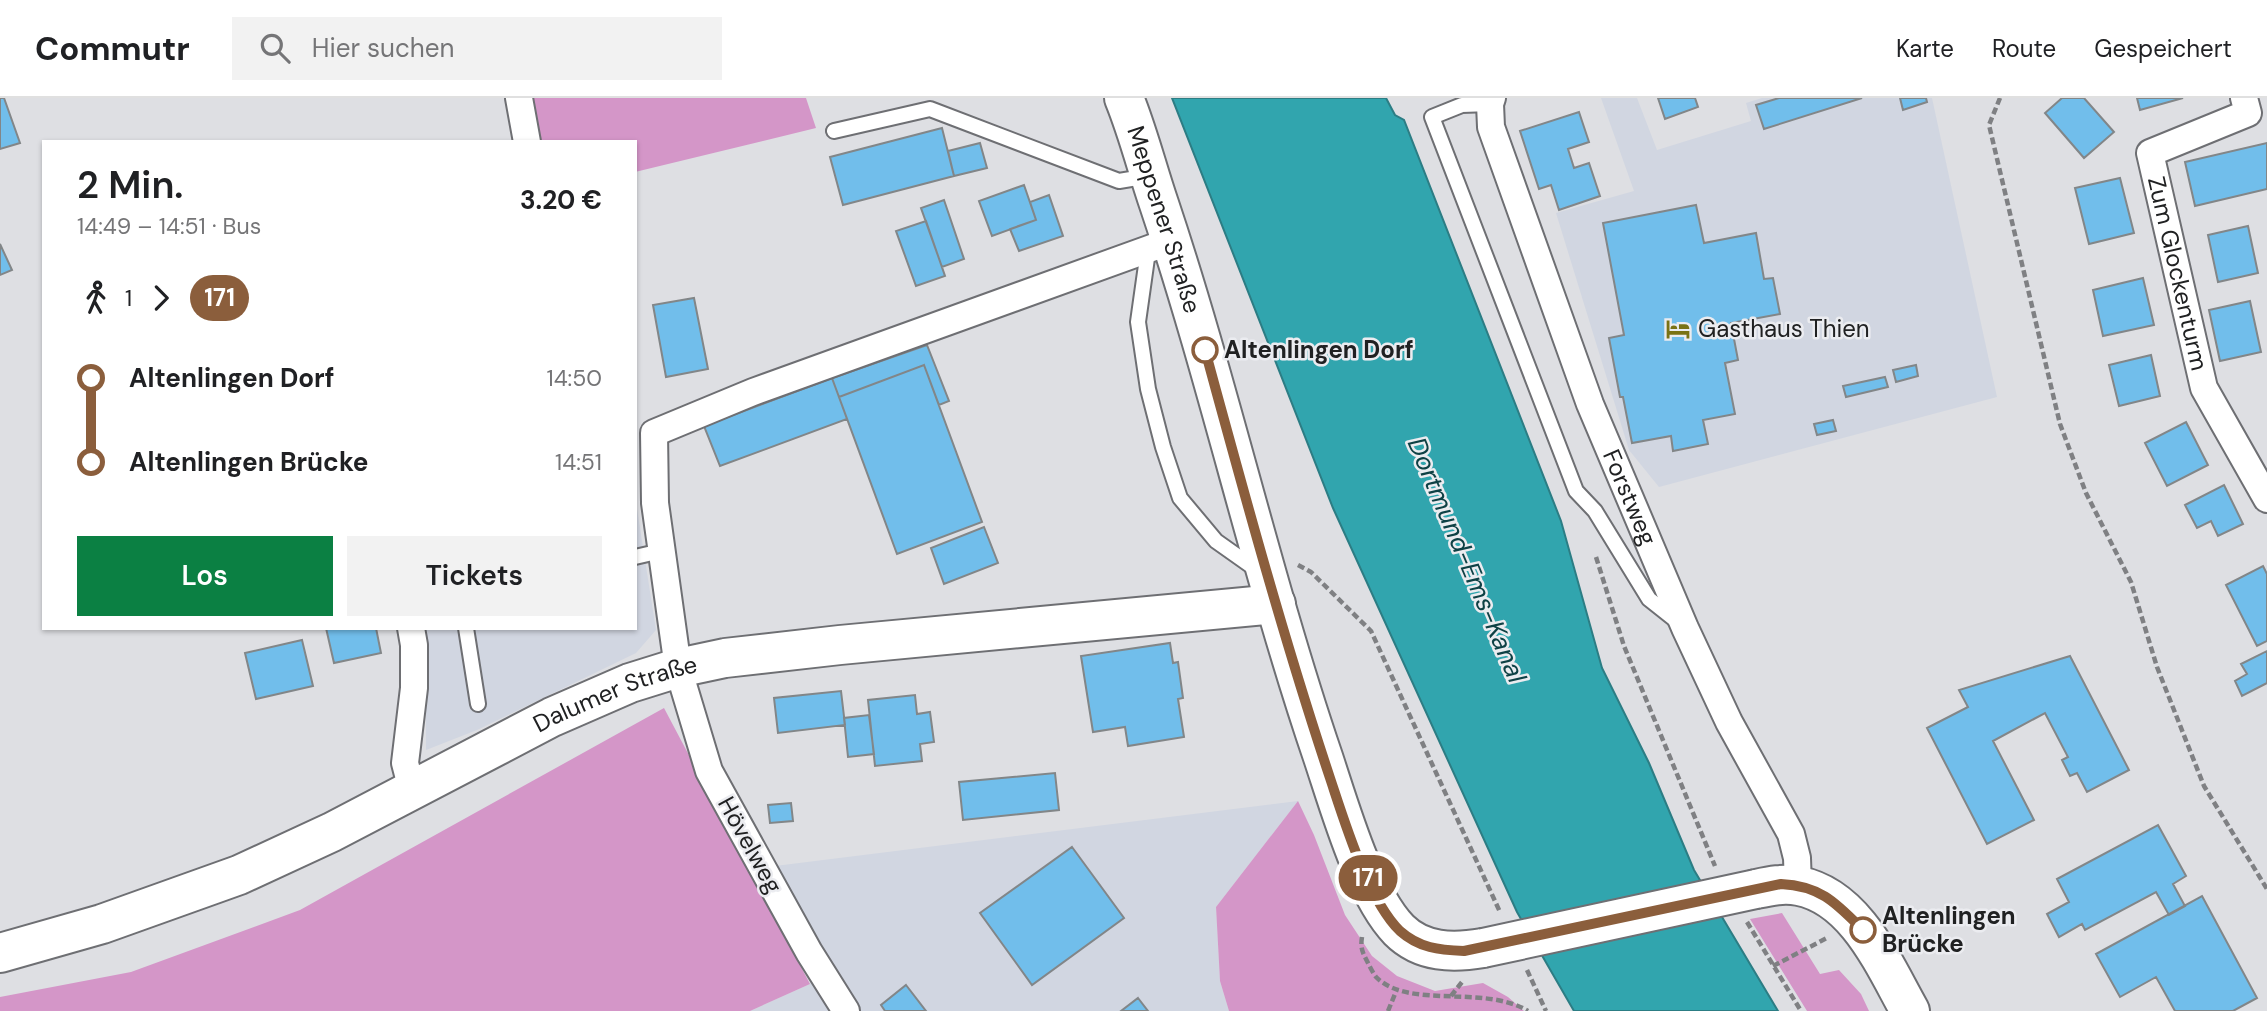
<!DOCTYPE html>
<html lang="de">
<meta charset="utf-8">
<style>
body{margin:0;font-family:"DM Sans",sans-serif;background:#f2f2f2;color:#202124;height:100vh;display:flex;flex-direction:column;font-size:26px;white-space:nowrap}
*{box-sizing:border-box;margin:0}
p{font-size:23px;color:#757577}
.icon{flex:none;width:38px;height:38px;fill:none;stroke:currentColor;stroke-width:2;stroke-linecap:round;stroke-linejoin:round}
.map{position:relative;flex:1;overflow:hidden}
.side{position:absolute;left:42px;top:42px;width:595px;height:490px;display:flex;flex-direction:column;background:#fff;border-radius:0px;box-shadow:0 2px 5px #0004}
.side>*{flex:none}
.badge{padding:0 14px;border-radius:23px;font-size:24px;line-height:46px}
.map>.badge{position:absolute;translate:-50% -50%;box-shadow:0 0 0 4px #fff}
.legs{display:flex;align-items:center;gap:10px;height:77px;padding:0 35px;font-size:23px}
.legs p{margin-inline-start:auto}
.headline{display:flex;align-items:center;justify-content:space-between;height:119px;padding:0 35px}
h1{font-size:38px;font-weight:600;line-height:52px}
.primary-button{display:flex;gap:14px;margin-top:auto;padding:14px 35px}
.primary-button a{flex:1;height:80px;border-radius:0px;background:#0b8043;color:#fff;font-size:28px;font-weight:600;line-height:80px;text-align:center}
.primary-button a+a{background:#f2f2f2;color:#202124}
ul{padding:0 35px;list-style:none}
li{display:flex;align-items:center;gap:24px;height:84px;font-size:26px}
li i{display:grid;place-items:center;width:10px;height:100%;margin:0 9px;background:currentColor}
li i::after{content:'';width:18px;height:18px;margin:-9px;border:5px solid;border-radius:50%;background:#fff}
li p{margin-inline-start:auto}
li:first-child i{background:linear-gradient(#0000 50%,currentColor 0)}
li:last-child i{background:linear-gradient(currentColor 50%,#0000 0)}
header{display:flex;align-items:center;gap:42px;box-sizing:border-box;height:98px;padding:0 35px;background:#fff;border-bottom:2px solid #e0e0e0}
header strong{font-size:33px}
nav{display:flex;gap:38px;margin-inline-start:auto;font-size:24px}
.search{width:490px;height:63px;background:#f2f2f2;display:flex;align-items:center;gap:18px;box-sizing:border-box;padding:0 24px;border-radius:0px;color:#757577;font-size:26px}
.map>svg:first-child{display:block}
.built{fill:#d1d6e1}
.green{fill:#d496c8}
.water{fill:#31a5ae;stroke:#2c7d84;stroke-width:2}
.building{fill:#71beeb;stroke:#828688;stroke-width:2}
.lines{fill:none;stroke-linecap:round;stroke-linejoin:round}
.lane-casing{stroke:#6e6f73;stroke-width:18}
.street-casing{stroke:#6e6f73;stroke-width:30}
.secondary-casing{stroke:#6e6f73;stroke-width:42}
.path{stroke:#7f8083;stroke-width:4.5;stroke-dasharray:7 3.5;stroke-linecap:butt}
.lane{stroke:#fff;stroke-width:14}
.street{stroke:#fff;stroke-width:26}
.secondary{stroke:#fff;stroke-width:38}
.secondary-bridge-casing{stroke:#6e6f73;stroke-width:42;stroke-linecap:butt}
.secondary-bridge{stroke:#fff;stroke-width:38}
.line-1-casing{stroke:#fff;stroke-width:16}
.line-1{stroke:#8b5e3c;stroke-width:10}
.stop-1-dot{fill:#fff;stroke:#8b5e3c;stroke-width:3.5}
.labels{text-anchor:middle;stroke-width:5;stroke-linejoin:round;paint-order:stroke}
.street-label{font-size:24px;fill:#202122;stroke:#ebecf0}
.poi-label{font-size:24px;fill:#202122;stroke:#ebecf0;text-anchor:start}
.stop-label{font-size:24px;font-weight:bold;fill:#202122;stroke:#ebecf0;text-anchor:start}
.water-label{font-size:26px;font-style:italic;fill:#0e4145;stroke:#ebecf0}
</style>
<header>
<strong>Commutr</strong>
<div class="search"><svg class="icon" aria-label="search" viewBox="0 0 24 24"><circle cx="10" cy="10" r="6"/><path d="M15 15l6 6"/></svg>Hier suchen</div>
<nav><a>Karte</a><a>Route</a><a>Gespeichert</a></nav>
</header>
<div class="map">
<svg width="2267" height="913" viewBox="0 0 2267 913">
<rect width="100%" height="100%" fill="#dedfe3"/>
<path class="built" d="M1601,0H1637L1657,52L1751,23L1746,5L1762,0H1932L1997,299L1659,389L1629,352L1556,115L1634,93Z
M635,398L656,532L636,555L477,632L426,652V607L429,563L424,530H635Z
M1298,703L1216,809L1220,883L1229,913H750L810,886L823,849L775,768Z"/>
<path class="green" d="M531,0H806L816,30L635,74V44H539Z
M664,610L810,886L750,913H0V899L131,874L300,812Z
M1298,703L1314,737L1345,817L1372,858L1397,878L1435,893L1483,885L1508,899L1524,913H1229L1220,883L1216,809Z
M1782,815L1820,876L1839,872L1861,896L1869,913H1807L1750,821Z"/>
<path class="water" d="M1172,0H1386L1395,17L1404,22L1561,423L1602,570L1649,665L1694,772L1778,913H1574L1517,814L1333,410Z"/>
<path class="building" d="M0,0H4L20,45L0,51Z
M1658,0H1695L1698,9L1665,21Z
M1779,0H1862L1764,31L1756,7Z
M1900,0H1926L1927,4L1903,12Z
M2062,0H2084L2114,34L2084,60L2045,15Z
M2137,0H2183L2140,12Z
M1579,14L1589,44L1568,51L1574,70L1589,65L1600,98L1559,112L1551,87L1539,91L1520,33Z
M942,30L954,78L843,107L830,59Z
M980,45L987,70L954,78L948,53Z
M2267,45V91L2195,108L2185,64Z
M2120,80L2134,135L2089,146L2075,90Z
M1024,87L1036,122L992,138L979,103Z
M1049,97L1063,138L1019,153L1010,131L1036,122L1030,104Z
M944,102L964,161L942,169L921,110Z
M1696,107L1704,145L1756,135L1764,181L1773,180L1780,216L1731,225L1738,262L1725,265L1735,316L1703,322L1708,346L1673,353L1671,338L1632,345L1623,299H1620L1609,240L1624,237L1603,125Z
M926,123L945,178L916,188L896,133Z
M2248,128L2258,175L2218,184L2208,137Z
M0,146L12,172L0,177Z
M2143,180L2154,227L2103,238L2093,192Z
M694,200L708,271L666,279L653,207Z
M2250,203L2261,254L2220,263L2209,212Z
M927,247L949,303L939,307L924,267L839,299L832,280Z
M2151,257L2160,298L2119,308L2109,267Z
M924,267L982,424L897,456L839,299Z
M1916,267L1918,278L1896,284L1893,272Z
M1885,279L1888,289L1846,299L1843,288Z
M832,280L847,321L720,368L704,328Z
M1833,322L1836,333L1817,337L1814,326Z
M2186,324L2208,367L2167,388L2145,345Z
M2224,387L2243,426L2218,438L2211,423L2197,430L2185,407Z
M984,429L998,465L944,486L931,450Z
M2263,468L2267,476V543L2257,548L2226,487Z
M326,530H376L381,555L334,565Z
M302,542L313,588L256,601L245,555Z
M1170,545L1173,565L1178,564L1183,600L1178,601L1184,639L1128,648L1125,629L1093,634L1081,558Z
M2267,553V585L2242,598L2235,583L2247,576L2241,566Z
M2070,558L2129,672L2087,694L2077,675L2070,678L2062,662L2068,659L2045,615L1993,643L2034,722L1987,746L1927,630L1968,609L1959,592Z
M841,593L845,627L778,635L774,600Z
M915,597L917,616L930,614L934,644L920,646L922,663L875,668L868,602Z
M869,617L874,656L848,659L844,620Z
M1055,675L1059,712L963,722L959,684Z
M791,705L793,723L770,725L768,707Z
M2158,727L2186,778L2173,786L2185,808L2169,817L2156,794L2085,832L2082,826L2059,839L2047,816L2069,804L2057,781Z
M1072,749L1124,820L1032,887L980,815Z
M2202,798L2257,900L2233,913H2175L2156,879L2120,899L2096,856Z
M906,887L926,913H885L881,907Z
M1138,900L1148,913H1121Z"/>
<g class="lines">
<g class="lane-casing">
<path id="lane" d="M1490,6L1462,7L1432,19L1576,393L1595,413L1649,501L1678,524
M834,33L930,11L1119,83L1149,78
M1148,153L1138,224L1148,291L1163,349L1180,400L1216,443L1257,472
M635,459L661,453
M466,530L478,606"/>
</g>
<g class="street-casing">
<g id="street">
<path d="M519,0L527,44"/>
<path id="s1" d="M1492,0L1490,6L1491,29L1590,306L1685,530L1729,624L1791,736L1797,760L1798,787"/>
<path id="s2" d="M2244,0L2248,15L2150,55L2204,290L2267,401"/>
<path d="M411,530L414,547V590L405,665L412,692"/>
<path d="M846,913L809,854L709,673L678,570L655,405L654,335L753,294L1171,143"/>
</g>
</g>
<g class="secondary-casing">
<g id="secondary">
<path id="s3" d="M1124,0C1138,34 1147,71 1159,106C1220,288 1261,477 1323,659C1339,707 1364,796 1399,832C1422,855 1453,855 1483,850"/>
<path d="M1756,791C1770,788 1784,785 1799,788C1856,799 1884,867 1910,913"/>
<path id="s4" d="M0,855L102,826L239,777L332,734L552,619L630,585L678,570L725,560L840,547L1276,506"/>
</g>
</g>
<path class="path" d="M2000,0L1989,27L2060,326L2086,395L2131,484L2157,569L2204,688L2267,791
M1596,459L1624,548L1715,768
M1298,467L1311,474L1371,533L1500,814
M1747,824L1801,913
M1362,839C1360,851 1363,855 1368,865C1370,869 1373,875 1376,879C1409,912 1484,886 1528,913
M1773,868L1827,840
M1527,872L1546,913
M1451,898L1462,884
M1388,913L1397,891"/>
<use href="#lane" class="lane"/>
<use href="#street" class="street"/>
<use href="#secondary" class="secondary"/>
<g class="secondary-bridge-casing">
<path id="secondary-bridge" d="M1483,850L1756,791"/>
</g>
<use href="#secondary-bridge" class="secondary-bridge"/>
</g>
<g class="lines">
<g class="line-1-casing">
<path id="line-1" d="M1205,252C1244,395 1283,539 1330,680C1344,722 1368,802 1400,833C1419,850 1439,852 1464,853L1781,786C1821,788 1836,805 1863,832"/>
</g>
<use href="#line-1" class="line-1"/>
</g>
<defs>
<g id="hotel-bare" transform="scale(1.89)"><path d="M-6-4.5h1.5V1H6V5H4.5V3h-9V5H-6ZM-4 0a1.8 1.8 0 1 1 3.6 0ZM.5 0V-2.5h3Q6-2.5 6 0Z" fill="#797214" stroke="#ebecf0" stroke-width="2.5" paint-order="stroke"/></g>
</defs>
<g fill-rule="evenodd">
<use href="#hotel-bare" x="1678" y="231"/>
</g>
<g class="stop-1-dot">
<circle cx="1205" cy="252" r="12"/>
<circle cx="1863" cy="832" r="12"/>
</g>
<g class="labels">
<g class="street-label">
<text dy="8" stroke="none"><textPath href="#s3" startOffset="128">Meppener Straße</textPath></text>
<text dy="8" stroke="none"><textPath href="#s2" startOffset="245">Zum Glockenturm</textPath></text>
<text dy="8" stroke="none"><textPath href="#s1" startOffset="425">Forstweg</textPath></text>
<text dy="8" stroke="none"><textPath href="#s4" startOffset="670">Dalumer Straße</textPath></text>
<text transform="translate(750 747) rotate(61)" y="8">Hövelweg</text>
</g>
<g class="poi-label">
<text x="1698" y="239">Gasthaus Thien</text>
</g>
<g class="stop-label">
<text x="1224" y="260">Altenlingen Dorf</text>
<text x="1882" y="826">Altenlingen<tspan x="1882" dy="28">Brücke</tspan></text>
</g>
<g class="water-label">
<text transform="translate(1467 462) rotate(67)" y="9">Dortmund-Ems-Kanal</text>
</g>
</g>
</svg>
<b class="badge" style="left:1368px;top:780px;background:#8b5e3c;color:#fff">171</b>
<section class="side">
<div class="headline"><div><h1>2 Min.</h1><p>14:49 – 14:51 · Bus</p></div><b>3.20 €</b></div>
<div class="legs"><svg class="icon" aria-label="walk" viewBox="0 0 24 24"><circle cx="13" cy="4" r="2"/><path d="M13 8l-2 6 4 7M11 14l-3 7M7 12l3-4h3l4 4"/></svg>1<svg class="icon" aria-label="forward" viewBox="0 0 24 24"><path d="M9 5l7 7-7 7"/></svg><b class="badge" style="background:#8b5e3c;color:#fff">171</b></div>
<ul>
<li><i style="color:#8b5e3c"></i><b>Altenlingen Dorf</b><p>14:50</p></li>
<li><i style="color:#8b5e3c"></i><b>Altenlingen Brücke</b><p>14:51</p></li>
</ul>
<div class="primary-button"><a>Los</a><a>Tickets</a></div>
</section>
</div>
